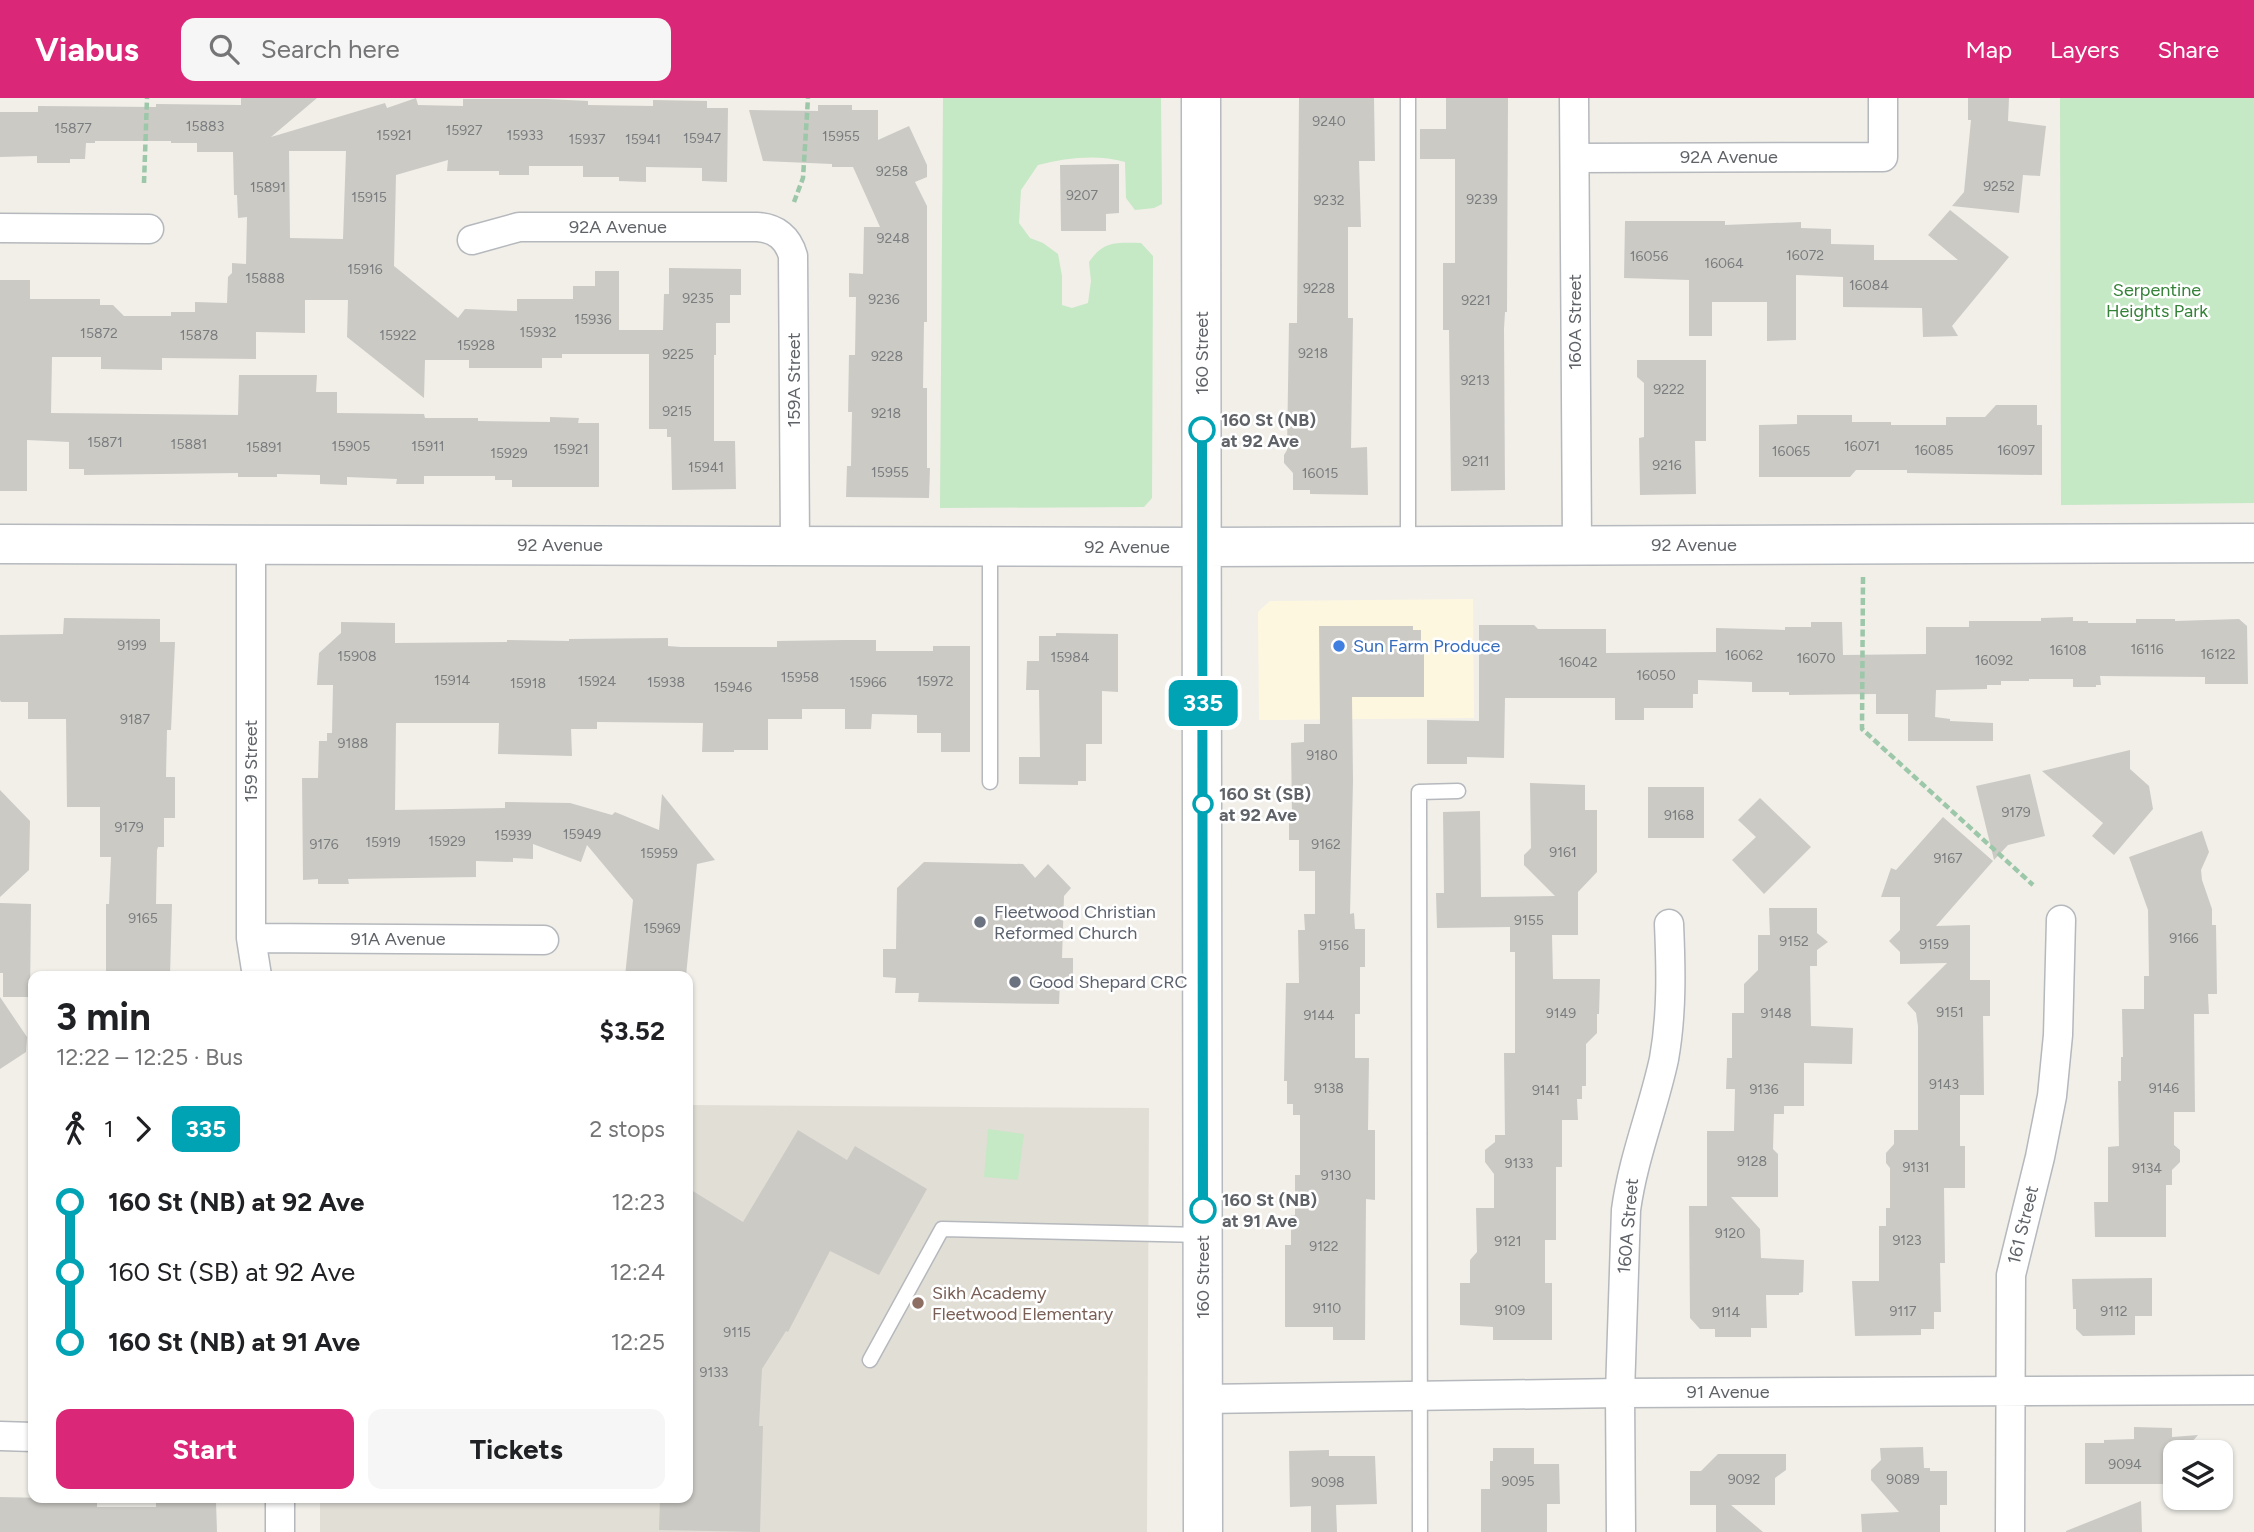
<!DOCTYPE html>
<meta charset="utf-8">
<style>
body{margin:0;font-family:Figtree,sans-serif;background:#f6f6f6;color:#202124;height:100vh;display:flex;flex-direction:column;font-size:26px;white-space:nowrap}
*{box-sizing:border-box;margin:0}
p{font-size:23px;color:#757577}
.icon{flex:none;width:38px;height:38px;fill:none;stroke:currentColor;stroke-width:2;stroke-linecap:round;stroke-linejoin:round}
.map{position:relative;flex:1;overflow:hidden}
.panel{position:absolute;left:28px;top:873px;width:665px;height:532px;display:flex;flex-direction:column;background:#fff;border-radius:14px;box-shadow:0 2px 5px #0004}
.panel>*{flex:none}
.badge{padding:0 14px;border-radius:10px;font-size:24px;line-height:46px}
.buttons{position:absolute;left:2163px;top:1342px;display:grid;gap:14px}
.buttons a{display:grid;place-items:center;width:70px;height:70px;border-radius:14px;background:#fff;box-shadow:0 2px 5px #0004;font-size:35px}
.map>.badge{position:absolute;translate:-50% -50%;box-shadow:0 0 0 4px #fff}
.legs{display:flex;align-items:center;gap:10px;height:77px;padding:0 28px;font-size:23px}
.legs p{margin-inline-start:auto}
.summary{display:flex;align-items:center;justify-content:space-between;height:119px;padding:0 28px}
h1{font-size:38px;font-weight:700;line-height:52px}
.button{display:flex;gap:14px;margin-top:auto;padding:14px 28px}
.button a{flex:1;height:80px;border-radius:14px;background:#db2777;color:#fff;font-size:28px;font-weight:700;line-height:80px;text-align:center}
.button a+a{background:#f6f6f6;color:#202124}
ul{padding:0 28px;list-style:none}
li{display:flex;align-items:center;gap:24px;height:70px;font-size:26px}
li i{display:grid;place-items:center;width:10px;height:100%;margin:0 9px;background:currentColor}
li i::after{content:'';width:18px;height:18px;margin:-9px;border:5px solid;border-radius:50%;background:#fff}
li p{margin-inline-start:auto}
li:first-child i{background:linear-gradient(#0000 50%,currentColor 0)}
li:last-child i{background:linear-gradient(currentColor 50%,#0000 0)}
header{display:flex;align-items:center;gap:42px;box-sizing:border-box;height:98px;padding:0 35px;background:#db2777;color:#fff}
header strong{font-size:33px}
nav{display:flex;gap:38px;margin-inline-start:auto;font-size:24px}
.search{width:490px;height:63px;background:#f6f6f6;display:flex;align-items:center;gap:18px;box-sizing:border-box;padding:0 24px;border-radius:14px;color:#757577;font-size:26px}
.map>svg:first-child{display:block}
.commercial{fill:#fef7e0}
.education{fill:#e1ded6}
.green{fill:#c5e8c5}
.building{fill:#cccac5;fill-rule:evenodd}
.lines{fill:none;stroke-linecap:round;stroke-linejoin:round}
.lane-casing{stroke:#b5b8bc;stroke-width:17}
.street-casing{stroke:#b5b8bc;stroke-width:31}
.secondary-casing{stroke:#b6babf;stroke-width:41}
.path{stroke:#9cc7a9;stroke-width:4.5;stroke-dasharray:7 3.5;stroke-linecap:butt}
.lane{stroke:#fff;stroke-width:14}
.street{stroke:#fff;stroke-width:28}
.secondary{stroke:#fff;stroke-width:38}
.line-1-casing{stroke:#fff;stroke-width:16}
.line-1{stroke:#00a3b4;stroke-width:10}
.stop-1-dot{fill:#fff;stroke:#00a3b4;stroke-width:3.5}
.shop-dot{fill:#3f7fe0;stroke:#fff;stroke-width:2.5}
.worship-dot{fill:#6b7280;stroke:#fff;stroke-width:2.5}
.education-dot{fill:#8d6e63;stroke:#fff;stroke-width:2.5}
.labels{text-anchor:middle;stroke-width:5;stroke-linejoin:round;paint-order:stroke}
.number-label{font-size:14px;fill:#7a7d7f}
.street-label{font-size:18px;fill:#5f6368;stroke:#fff}
.park-label{font-size:18px;fill:#348238;stroke:#fff}
.stop-label{font-size:18px;font-weight:bold;fill:#5f6368;stroke:#fff;text-anchor:start}
.shop-label{font-size:18px;fill:#366cbe;stroke:#fff;text-anchor:start}
.worship-label{font-size:18px;fill:#5b616d;stroke:#fff;text-anchor:start}
.education-label{font-size:18px;fill:#785e54;stroke:#fff;text-anchor:start}
</style>
<header>
<strong>Viabus</strong>
<div class="search"><svg class="icon" aria-label="search" viewBox="0 0 24 24"><circle cx="10" cy="10" r="6"/><path d="M15 15l6 6"/></svg>Search here</div>
<nav><a>Map</a><a>Layers</a><a>Share</a></nav>
</header>
<div class="map">
<svg width="2254" height="1434" viewBox="0 0 2254 1434">
<rect width="100%" height="100%" fill="#f1efe8"/>
<path class="commercial" d="M1473,501L1474,620L1259,622L1258,514L1270,503Z"/>
<path class="education" d="M688,1007L1149,1010L1147,1434H320V1400H688Z"/>
<path class="green" d="M943,0H1161L1162,106L1154,110L1135,112L1126,100L1125,64C1097,56 1066,60 1038,67L1021,92L1019,125L1030,140L1043,145L1058,156L1062,178V207L1072,210L1088,205L1091,183L1089,164C1104,142 1117,145 1141,145L1153,158L1152,400L1144,409L940,410Z
M2060,0H2254V405L2061,407Z
M988,1031L1024,1036L1018,1082L984,1079Z"/>
<path class="building" d="M241,0H317L271,39L385,5L387,10L416,0L418,7L463,8V1H547L588,3V7L653,8V2L707,3V10H728L727,84L702,83V70L646,69V84L619,83V79H583V68H529V77H499V73H447L448,62L396,77L394,168L458,220L465,211L517,213V201H573V188H595V173H619V232H663L664,196H669V170L741,171V197H730V225H716V257H714V343H735L736,391L672,392L671,339H667V331H649V256H562V260H542V270H469V262H425L424,300L347,239L348,202H305V235L256,234V261L162,260V272L101,271V259H52L51,315L238,317L239,277H317L316,294H337V315L424,316L425,320H478V323L550,324V319L579,320L578,325H599V389H512V382H495V378H424V386H396L397,381L347,379V387L320,386V377L277,376V379H238V375L84,377V371H69V344L27,342V393H0V182H30V201H100V207H113L124,218H171V214H195V204L227,205L228,179L232,175V165L246,166L247,119L238,120L237,97H234L233,54H197V45H171V43H95V45H86L85,61H70V65H37V58L0,59V14H38V8L156,9V6L241,7ZM289,53H346L343,141L290,140Z
M1299,0H1374L1375,63H1359L1361,129H1348V220H1353L1351,350L1367,349L1368,397L1310,396V392H1293V375L1284,365V357L1287,352L1289,225H1297Z
M1446,0H1508L1507,214H1505L1504,231L1505,392L1451,393L1449,232H1443V165H1455V61H1420V31H1446Z
M1968,0H2009L2008,23L2046,28L2040,78L2023,77L2019,115L1952,108L1964,94L1971,22H1968Z
M818,7H852V12H878V42L909,28L927,67V79L915,84L927,108V224H924L923,290H927V370H930L929,400L846,399L847,368H851L852,314H848L849,257H855L856,199H849V175L863,176L864,129H880L853,69H832V66L763,63L749,12L818,13Z
M1119,66V115L1106,116V133H1061L1060,67Z
M1950,112L2009,159L1952,228L1958,238L1923,239L1922,210L1843,209V179L1796,177V242L1767,243V204H1712V238H1689V182L1624,180L1625,123H1725V127L1801,124V130L1831,131V146L1874,147V162H1958L1928,137Z
M1637,262H1706V343H1695L1696,396L1640,397L1639,340L1644,339V285L1637,279Z
M1996,307H2037V327H2042V377L1907,375V372H1856L1850,379H1759V327L1797,326V317H1852V324H1891V327H1946V319H1985Z
M2073,519V523H2088V525H2136V521H2175V523L2239,521L2247,528L2248,586H2205V579L2100,578L2101,587H2096V589H2073V581H2029V583H2001V587H1987V591L1936,592L1935,619L1950,621V623L1993,625V643H1908V616H1876V596L1789,597V594H1752V584L1698,582V596H1693V610H1644V622H1615V600H1505L1504,660L1467,659V666H1427V622L1479,623V527H1534L1538,531H1606V555L1716,554V530L1785,532V529H1811V524H1842L1843,557L1926,556V529H1969V523H2041V520Z
M64,520L160,521V544H175L171,632H167L166,679H175V720H164V749H158L157,752L156,806H172L170,878H106V806H109L111,759H100V709H67L66,621H28V604H1L0,602V537L63,536Z
M341,524L395,525V545L507,544V542L569,543V541L668,540V548L681,549H777V543L845,542H876V553H933V548H970V654H941V635H917V617L872,616L871,631H845V611H802V621H768V652H734V654H702L703,625L597,624V631H571L572,658L498,656L499,625H396L395,712L505,710V704L570,705L612,717L615,714L659,732L662,696L715,762L697,766L686,878H625L633,802L587,747L581,764L533,746V761L513,760V764L476,763V779L348,781L349,786H318V781L303,782L302,680H318L319,643H327V635H332L333,587H317L319,555L341,535Z
M1319,528H1413V532H1421V549H1424V599H1352L1353,683L1350,816L1354,815L1355,831H1365V869H1360V916H1355V960H1369L1368,1032H1375V1102L1366,1101L1365,1242H1333V1229H1285V1147H1291V1117H1295V1077H1300V1017H1293V1006H1287V983H1284L1286,885H1299L1298,832H1305L1304,816H1315V773H1299V742H1289V717H1292L1291,645L1304,644V626H1320Z
M1056,535L1118,536V594L1102,593V646H1086V683H1078V687L1019,686V659H1040L1039,592H1026L1027,563H1039V538H1056Z
M2130,652V671L2149,688L2153,711L2114,757L2092,738L2103,725L2042,673Z
M2030,676L2045,738L2008,747L1994,762L1976,688Z
M1530,685L1585,687V712H1597V774L1578,794V837H1552L1553,881H1600L1599,916H1597V935L1586,946V988H1582V1001H1577L1578,1022H1562V1069H1556V1142H1545V1185H1552V1242H1493V1229L1460,1227V1185H1470V1162L1477,1154L1476,1110H1494V1076L1485,1064V1052L1495,1044V1037H1505L1504,955H1515V854H1510V829L1437,830L1436,795H1444L1443,714L1480,713L1481,799L1555,798L1524,767V757L1531,750Z
M1648,689H1704V740H1648Z
M0,692L30,723L29,772L0,799Z
M1760,700L1811,749L1764,796L1732,762L1756,739L1738,722Z
M1943,719L1993,763L1936,828L1970,827V882H1990V918H1983L1984,997H1960V1048H1965V1090H1944L1945,1165H1940L1941,1214H1934V1231H1921V1237L1855,1238L1852,1183H1879V1128H1886V1110H1890V1070L1886,1065V1055L1894,1046V1032H1918V928L1916,915L1907,905L1947,865L1900,866V854L1889,843L1900,832V799H1881L1891,770L1896,772Z
M2202,733L2209,754L2201,772L2202,782L2212,811V827H2216L2217,896H2208L2209,916H2194L2195,1014H2174V1047L2180,1052V1064L2172,1072V1087H2166V1139H2095L2094,1104H2108V1049L2119,1048L2118,983H2121V959H2123L2122,911H2144V878H2149L2148,812L2129,759Z
M924,764L1023,766L1035,780L1048,766L1071,790L1064,798L1062,860H1073V884H1060L1059,906L918,904L919,895H895L896,880L883,879V851H896L897,790Z
M0,805L31,806L30,899H3V875H0Z
M1769,810H1817V835L1828,844L1817,852V868H1810L1811,928L1853,930L1852,966L1804,965V1008H1784V1016H1774L1773,1051L1778,1056V1099H1731L1760,1131L1761,1160L1804,1162L1803,1194L1799,1195V1197H1766L1767,1230H1751V1239H1715V1231H1700L1690,1220L1689,1108H1707V1033H1734L1735,991H1726L1727,960H1732V915H1744V886L1758,872V837H1770Z
M0,899L27,939L26,954L0,971Z
M798,1032L847,1062L855,1048L927,1091L879,1177L830,1153L788,1234L786,1233L762,1271L759,1328H763L760,1434L659,1432L660,1400H688V1090L743,1124Z
M2152,1180V1218H2135V1237L2083,1238L2076,1231V1211H2073L2072,1181Z
M2134,1329L2172,1330V1339L2198,1337L2183,1354H2175V1386H2085V1345H2104V1342L2134,1341Z
M1923,1349L1924,1370H1930V1373H1947V1407H1940V1434H1862L1861,1416L1899,1414L1871,1382V1372L1881,1362L1880,1350Z
M1493,1350H1534V1366H1559L1560,1406H1547V1434H1481V1391H1490V1363H1493Z
M1329,1352V1358H1375L1377,1406L1336,1407L1337,1434H1311V1408L1290,1409L1289,1353Z
M1718,1356H1786V1372L1775,1380V1407H1731L1763,1434H1716V1407H1690V1373H1701Z
M0,1399L45,1400V1404H97V1409H156V1401L199,1400L203,1405L216,1404L217,1434H0Z
M2141,1403L2142,1434H2066V1433Z"/>
<g class="lines">
<g class="lane-casing">
<path id="lane" d="M1408,0V447
M990,451V684
M870,1262L942,1131L1202,1137
M1420,1434L1419,694L1458,693"/>
</g>
<g class="street-casing">
<path id="street" d="M1574,0L1577,447
M1575,60L1883,59V0
M0,130L149,131
M472,142L519,129H757C776,130 788,140 793,158L795,447
M251,447V840L257,878
M251,840L544,842
M1203,1301L1620,1295L2254,1292
M0,1338L33,1339
M280,1400V1434
M1621,1434L1620,1295L1626,1112C1633,1060 1653,1012 1664,961C1672,916 1671,871 1669,826
M2010,1434L2011,1177L2040,1059L2052,998L2058,937L2061,822"/>
</g>
<g class="secondary-casing">
<path id="secondary" d="M1201,0L1203,1434
M0,446L1203,449L2254,445"/>
</g>
<path class="path" d="M144,85L147,0
M794,104L803,80L808,0
M1863,479L1862,631L2033,787"/>
<use href="#lane" class="lane"/>
<use href="#street" class="street"/>
<use href="#secondary" class="secondary"/>
</g>
<g class="lines">
<g class="line-1-casing">
<path id="line-1" d="M1202,332L1203,1112"/>
</g>
<use href="#line-1" class="line-1"/>
</g>
<g class="stop-1-dot">
<circle cx="1202" cy="332" r="12"/>
<circle cx="1203" cy="706" r="9"/>
<circle cx="1203" cy="1112" r="12"/>
</g>
<circle class="shop-dot" cx="1339" cy="548" r="7"/>
<g class="worship-dot">
<circle cx="980" cy="824" r="7"/>
<circle cx="1015" cy="884" r="7"/>
</g>
<circle class="education-dot" cx="918" cy="1205" r="7"/>
<g class="labels">
<g class="number-label">
<text x="1329" y="28">9240</text>
<text x="205" y="33">15883</text>
<text x="73" y="35">15877</text>
<text x="464" y="37">15927</text>
<text x="394" y="42">15921</text>
<text x="525" y="42">15933</text>
<text x="841" y="43">15955</text>
<text x="702" y="45">15947</text>
<text x="587" y="46">15937</text>
<text x="643" y="46">15941</text>
<text x="892" y="78">9258</text>
<text x="1999" y="93">9252</text>
<text x="268" y="94">15891</text>
<text x="1082" y="102">9207</text>
<text x="369" y="104">15915</text>
<text x="1482" y="106">9239</text>
<text x="1329" y="107">9232</text>
<text x="893" y="145">9248</text>
<text x="1805" y="162">16072</text>
<text x="1649" y="163">16056</text>
<text x="1724" y="170">16064</text>
<text x="365" y="176">15916</text>
<text x="265" y="185">15888</text>
<text x="1869" y="192">16084</text>
<text x="1319" y="195">9228</text>
<text x="698" y="205">9235</text>
<text x="884" y="206">9236</text>
<text x="1476" y="207">9221</text>
<text x="593" y="226">15936</text>
<text x="538" y="239">15932</text>
<text x="99" y="240">15872</text>
<text x="199" y="242">15878</text>
<text x="398" y="242">15922</text>
<text x="476" y="252">15928</text>
<text x="1313" y="260">9218</text>
<text x="678" y="261">9225</text>
<text x="887" y="263">9228</text>
<text x="1475" y="287">9213</text>
<text x="1669" y="296">9222</text>
<text x="677" y="318">9215</text>
<text x="886" y="320">9218</text>
<text x="105" y="349">15871</text>
<text x="189" y="351">15881</text>
<text x="351" y="353">15905</text>
<text x="428" y="353">15911</text>
<text x="1862" y="353">16071</text>
<text x="264" y="354">15891</text>
<text x="571" y="356">15921</text>
<text x="1934" y="357">16085</text>
<text x="2016" y="357">16097</text>
<text x="1791" y="358">16065</text>
<text x="509" y="360">15929</text>
<text x="1476" y="368">9211</text>
<text x="1667" y="372">9216</text>
<text x="706" y="374">15941</text>
<text x="890" y="379">15955</text>
<text x="1320" y="380">16015</text>
<text x="132" y="552">9199</text>
<text x="2147" y="556">16116</text>
<text x="2068" y="557">16108</text>
<text x="2218" y="561">16122</text>
<text x="1744" y="562">16062</text>
<text x="357" y="563">15908</text>
<text x="1070" y="564">15984</text>
<text x="1816" y="565">16070</text>
<text x="1994" y="567">16092</text>
<text x="1578" y="569">16042</text>
<text x="1656" y="582">16050</text>
<text x="800" y="584">15958</text>
<text x="452" y="587">15914</text>
<text x="597" y="588">15924</text>
<text x="935" y="588">15972</text>
<text x="666" y="589">15938</text>
<text x="868" y="589">15966</text>
<text x="528" y="590">15918</text>
<text x="733" y="594">15946</text>
<text x="135" y="626">9187</text>
<text x="353" y="650">9188</text>
<text x="1322" y="662">9180</text>
<text x="2016" y="719">9179</text>
<text x="1679" y="722">9168</text>
<text x="129" y="734">9179</text>
<text x="582" y="741">15949</text>
<text x="513" y="742">15939</text>
<text x="447" y="748">15929</text>
<text x="383" y="749">15919</text>
<text x="324" y="751">9176</text>
<text x="1326" y="751">9162</text>
<text x="1563" y="759">9161</text>
<text x="659" y="760">15959</text>
<text x="1948" y="765">9167</text>
<text x="143" y="825">9165</text>
<text x="1529" y="827">9155</text>
<text x="662" y="835">15969</text>
<text x="2184" y="845">9166</text>
<text x="1794" y="848">9152</text>
<text x="1934" y="851">9159</text>
<text x="1334" y="852">9156</text>
<text x="1950" y="919">9151</text>
<text x="1561" y="920">9149</text>
<text x="1776" y="920">9148</text>
<text x="1319" y="922">9144</text>
<text x="1944" y="991">9143</text>
<text x="1329" y="995">9138</text>
<text x="2164" y="995">9146</text>
<text x="1764" y="996">9136</text>
<text x="1546" y="997">9141</text>
<text x="1752" y="1068">9128</text>
<text x="1519" y="1070">9133</text>
<text x="1916" y="1074">9131</text>
<text x="2147" y="1075">9134</text>
<text x="1336" y="1082">9130</text>
<text x="1730" y="1140">9120</text>
<text x="1907" y="1147">9123</text>
<text x="1508" y="1148">9121</text>
<text x="1324" y="1153">9122</text>
<text x="1327" y="1215">9110</text>
<text x="1510" y="1217">9109</text>
<text x="1903" y="1218">9117</text>
<text x="2114" y="1218">9112</text>
<text x="1726" y="1219">9114</text>
<text x="737" y="1239">9115</text>
<text x="714" y="1279">9133</text>
<text x="2125" y="1371">9094</text>
<text x="1744" y="1386">9092</text>
<text x="1903" y="1386">9089</text>
<text x="1518" y="1388">9095</text>
<text x="1328" y="1389">9098</text>
</g>
<g class="street-label">
<text x="1729" y="65">92A Avenue</text>
<text x="618" y="135">92A Avenue</text>
<text transform="translate(1575 224) rotate(-90)" y="6">160A Street</text>
<text transform="translate(1202 255) rotate(-90)" y="6">160 Street</text>
<text transform="translate(794 282) rotate(-90)" y="6">159A Street</text>
<text x="560" y="453">92 Avenue</text>
<text x="1694" y="453">92 Avenue</text>
<text x="1127" y="455">92 Avenue</text>
<text transform="translate(251 663) rotate(-90)" y="6">159 Street</text>
<text x="398" y="847">91A Avenue</text>
<text transform="translate(2023 1127) rotate(-76)" y="6">161 Street</text>
<text transform="translate(1628 1128) rotate(-85)" y="6">160A Street</text>
<text transform="translate(1203 1179) rotate(-90)" y="6">160 Street</text>
<text x="1728" y="1300">91 Avenue</text>
</g>
<g class="park-label">
<text x="2157" y="198">Serpentine<tspan x="2157" dy="21">Heights Park</tspan></text>
</g>
<g class="stop-label">
<text x="1221" y="328">160 St (NB)<tspan x="1221" dy="21">at 92 Ave</tspan></text>
<text x="1219" y="702">160 St (SB)<tspan x="1219" dy="21">at 92 Ave</tspan></text>
<text x="1222" y="1108">160 St (NB)<tspan x="1222" dy="21">at 91 Ave</tspan></text>
</g>
<g class="shop-label">
<text x="1353" y="554">Sun Farm Produce</text>
</g>
<g class="worship-label">
<text x="994" y="820">Fleetwood Christian<tspan x="994" dy="21">Reformed Church</tspan></text>
<text x="1029" y="890">Good Shepard CRC</text>
</g>
<g class="education-label">
<text x="932" y="1201">Sikh Academy<tspan x="932" dy="21">Fleetwood Elementary</tspan></text>
</g>
</g>
</svg>
<div class="buttons">
<a><svg class="icon" aria-label="layers" viewBox="0 0 24 24"><path d="M12 4l9 5-9 5-9-5zM3 14l9 5 9-5"/></svg></a>
</div>
<b class="badge" style="left:1203px;top:605px;background:#00a3b4;color:#fff">335</b>
<section class="panel">
<div class="summary"><div><h1>3 min</h1><p>12:22 – 12:25 · Bus</p></div><b>$3.52</b></div>
<div class="legs"><svg class="icon" aria-label="walk" viewBox="0 0 24 24"><circle cx="13" cy="4" r="2"/><path d="M13 8l-2 6 4 7M11 14l-3 7M7 12l3-4h3l4 4"/></svg>1<svg class="icon" aria-label="forward" viewBox="0 0 24 24"><path d="M9 5l7 7-7 7"/></svg><b class="badge" style="background:#00a3b4;color:#fff">335</b><p>2 stops</p></div>
<ul>
<li><i style="color:#00a3b4"></i><b>160 St (NB) at 92 Ave</b><p>12:23</p></li>
<li><i style="color:#00a3b4"></i><span>160 St (SB) at 92 Ave</span><p>12:24</p></li>
<li><i style="color:#00a3b4"></i><b>160 St (NB) at 91 Ave</b><p>12:25</p></li>
</ul>
<div class="button"><a>Start</a><a>Tickets</a></div>
</section>
</div>
